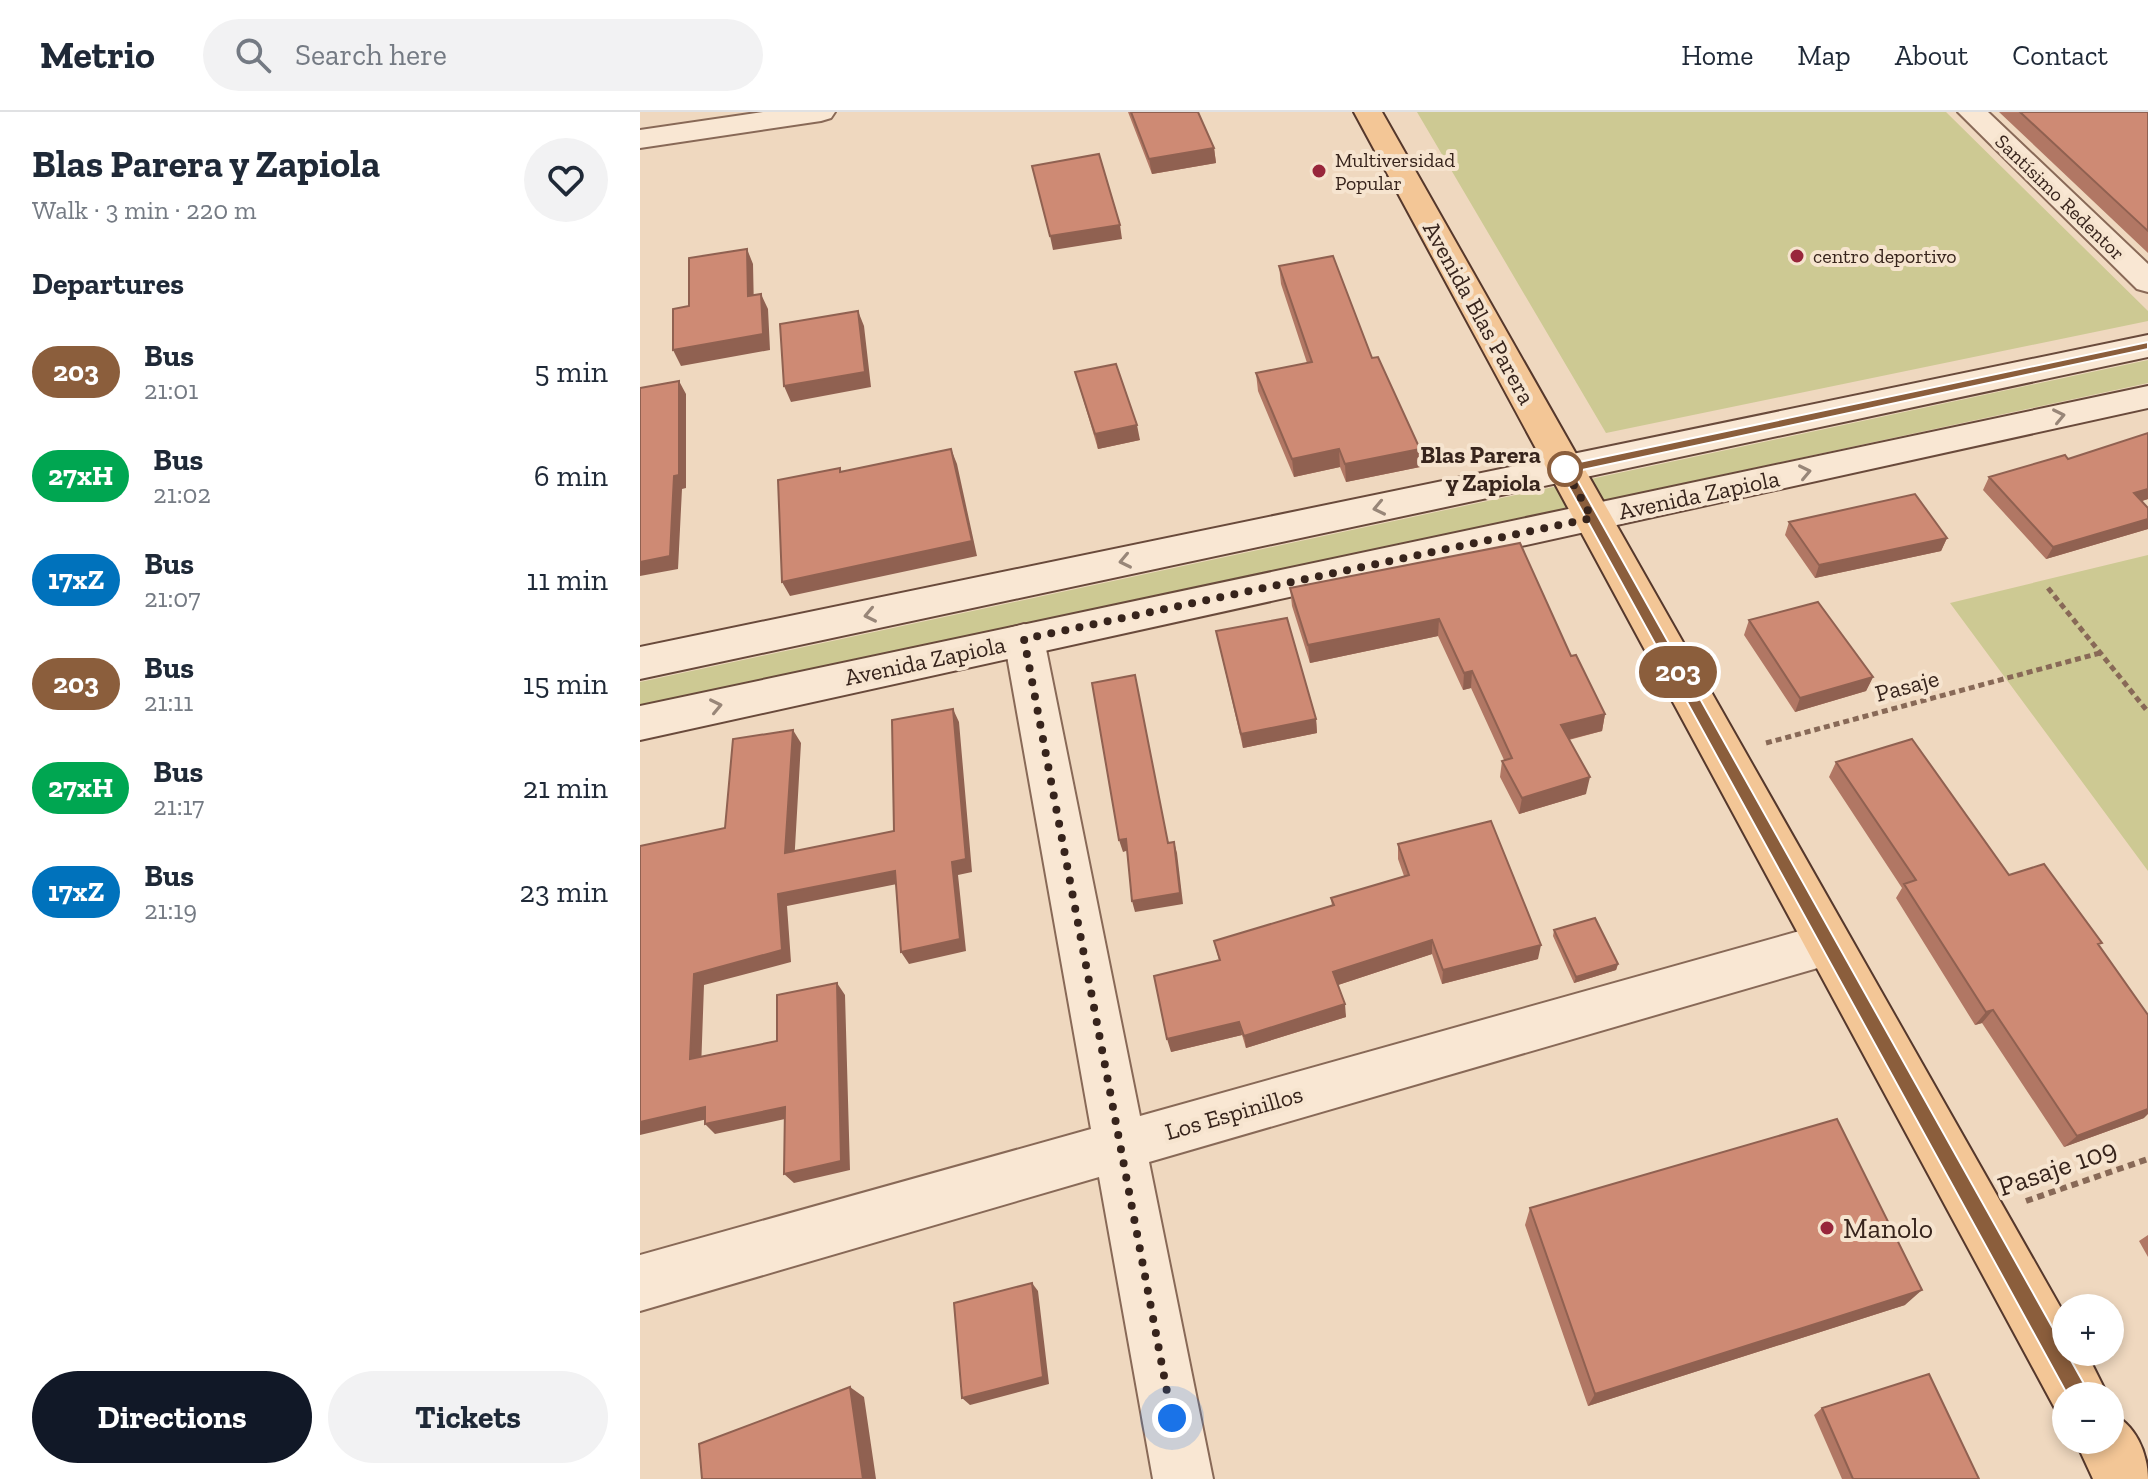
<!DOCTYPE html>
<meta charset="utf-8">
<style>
body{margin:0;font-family:"Zilla Slab",serif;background:#f2f2f3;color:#1f2937;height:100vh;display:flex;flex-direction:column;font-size:30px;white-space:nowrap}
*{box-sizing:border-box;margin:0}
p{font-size:26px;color:#747a83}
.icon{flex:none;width:44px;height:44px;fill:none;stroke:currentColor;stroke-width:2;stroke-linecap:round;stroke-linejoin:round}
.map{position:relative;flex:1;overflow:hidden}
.side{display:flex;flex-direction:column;background:#fff;width:640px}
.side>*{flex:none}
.badge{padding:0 16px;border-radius:26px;font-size:28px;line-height:52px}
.buttons{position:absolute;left:1412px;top:1182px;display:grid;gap:16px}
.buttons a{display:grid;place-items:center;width:72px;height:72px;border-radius:50%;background:#fff;box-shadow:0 4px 12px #0003;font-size:40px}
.you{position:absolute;width:40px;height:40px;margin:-20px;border:6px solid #fff;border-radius:50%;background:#1a73e8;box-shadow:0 0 0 12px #1a73e833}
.map>.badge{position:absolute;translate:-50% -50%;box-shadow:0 0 0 4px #fff}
h2{padding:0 32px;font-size:30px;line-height:72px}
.round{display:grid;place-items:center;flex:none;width:84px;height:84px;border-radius:42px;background:#f2f2f3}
.headline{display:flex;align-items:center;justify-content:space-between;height:136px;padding:0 32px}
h1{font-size:38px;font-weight:800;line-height:60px}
.primary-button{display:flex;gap:16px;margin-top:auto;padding:16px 32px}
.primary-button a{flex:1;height:92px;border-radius:48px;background:#111827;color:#fff;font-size:32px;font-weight:800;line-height:92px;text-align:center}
.primary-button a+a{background:#f2f2f3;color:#1f2937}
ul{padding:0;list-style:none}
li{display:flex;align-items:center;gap:24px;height:104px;padding:0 32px}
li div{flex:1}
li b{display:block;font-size:30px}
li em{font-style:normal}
li .badge{min-width:88px;font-weight:700;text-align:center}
header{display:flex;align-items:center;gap:48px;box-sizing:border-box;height:112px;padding:0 40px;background:#fff;border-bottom:2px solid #e0e1e3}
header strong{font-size:38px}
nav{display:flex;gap:44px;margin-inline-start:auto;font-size:28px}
.search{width:560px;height:72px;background:#f2f2f3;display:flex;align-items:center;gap:20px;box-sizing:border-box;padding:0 28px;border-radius:44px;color:#747a83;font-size:30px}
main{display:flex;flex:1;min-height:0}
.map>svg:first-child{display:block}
.green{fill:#cdc993}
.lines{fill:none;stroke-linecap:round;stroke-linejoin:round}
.street-casing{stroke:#886957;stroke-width:4}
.secondary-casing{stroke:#694a3b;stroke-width:4}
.primary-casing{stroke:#55382c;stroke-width:4}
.path-far1{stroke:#886957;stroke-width:5;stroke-dasharray:6 4;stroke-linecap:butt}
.path{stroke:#886957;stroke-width:6;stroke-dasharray:7 5;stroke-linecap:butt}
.street{fill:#f9e7d3;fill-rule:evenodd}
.secondary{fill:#f9e7d3;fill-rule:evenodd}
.primary{fill:#f3c696;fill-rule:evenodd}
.wall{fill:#b17764}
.shaded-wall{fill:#906151}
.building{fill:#ce8a74;stroke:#906151;stroke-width:2}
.oneway{stroke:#988678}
.line{fill:#8b5e3c;stroke:#fff;stroke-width:2}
.walk{stroke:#37241c;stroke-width:8;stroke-dasharray:0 14.4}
.poi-dot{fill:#98263b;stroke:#f6e4cf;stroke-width:3}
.stop-dot{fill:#fff;stroke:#8b5e3c;stroke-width:4}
.labels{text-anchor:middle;stroke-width:8;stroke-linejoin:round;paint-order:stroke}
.far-poi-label{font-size:20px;fill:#37241c;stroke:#f6e4cf;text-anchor:start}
.far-street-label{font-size:20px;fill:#37241c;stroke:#f6e4cf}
.street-label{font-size:24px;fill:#37241c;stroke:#f6e4cf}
.stop-label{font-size:24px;font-weight:bold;fill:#37241c;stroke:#f6e4cf;text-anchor:end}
.near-street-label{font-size:28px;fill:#37241c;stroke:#f6e4cf}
.near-poi-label{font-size:28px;fill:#37241c;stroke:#f6e4cf;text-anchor:start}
</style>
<header>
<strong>Metrio</strong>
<div class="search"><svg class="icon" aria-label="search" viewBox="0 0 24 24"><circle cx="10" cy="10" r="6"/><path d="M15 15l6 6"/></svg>Search here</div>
<nav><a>Home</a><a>Map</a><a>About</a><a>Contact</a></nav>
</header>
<main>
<section class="side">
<div class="headline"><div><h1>Blas Parera y Zapiola</h1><p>Walk · 3 min · 220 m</p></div><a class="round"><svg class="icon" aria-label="heart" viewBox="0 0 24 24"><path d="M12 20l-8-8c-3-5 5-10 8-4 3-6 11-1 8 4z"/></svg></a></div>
<h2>Departures</h2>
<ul>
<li><span class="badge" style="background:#8b5e3c;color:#fff">203</span><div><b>Bus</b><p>21:01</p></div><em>5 min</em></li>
<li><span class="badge" style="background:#00a651;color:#fff">27xH</span><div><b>Bus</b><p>21:02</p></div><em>6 min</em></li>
<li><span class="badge" style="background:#0072bc;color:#fff">17xZ</span><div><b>Bus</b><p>21:07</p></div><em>11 min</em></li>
<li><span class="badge" style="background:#8b5e3c;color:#fff">203</span><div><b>Bus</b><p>21:11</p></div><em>15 min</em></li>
<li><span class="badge" style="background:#00a651;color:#fff">27xH</span><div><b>Bus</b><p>21:17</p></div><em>21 min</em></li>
<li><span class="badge" style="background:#0072bc;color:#fff">17xZ</span><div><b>Bus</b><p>21:19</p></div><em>23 min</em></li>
</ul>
<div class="primary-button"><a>Directions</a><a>Tickets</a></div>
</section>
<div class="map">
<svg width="1508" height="1367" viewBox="0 0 1508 1367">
<rect width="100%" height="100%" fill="#efd8bf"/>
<path class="green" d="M777,0H1306L1508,199V209L966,321Z
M1508,248V271L0,596V570Z
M1508,443V759L1310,491Z"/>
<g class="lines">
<g class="street-casing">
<path id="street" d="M123,0H195L191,6L181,9L0,36V18Z
M1318,0H1348L1508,152V180L1497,177Z
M384,512L398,516L404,527L500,1004L1188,811L1205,817L1212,832L1205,847L1188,853L509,1050L573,1367H513L459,1065L0,1199V1143L451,1017L364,527L370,516Z"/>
</g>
<g class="secondary-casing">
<path id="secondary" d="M1508,223V245L0,567V535Z
M1508,274V296L0,628V594Z"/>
</g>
<g class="primary-casing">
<path id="primary" d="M714,0H742L1426,1205V1240H1446L1468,1284H1426V1307L1419,1304Z
M1470,1301C1495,1311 1508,1341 1508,1367H1453L1435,1328H1470Z"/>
</g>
<path class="path-far1" d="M1408,476L1508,600
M1126,631L1460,541"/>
<path class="path" d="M1386,1089L1508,1047"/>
<use href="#street" class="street"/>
<use href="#secondary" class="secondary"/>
<use href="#primary" class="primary"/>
</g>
<path class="wall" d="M488,0H558L574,36L576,51L512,62Z
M1359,0H1508V141Z
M639,154L732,246L780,337V355L706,370L700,355L654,365L618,279L616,261L667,251L641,172Z
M435,260L500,328L458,337Z
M1428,347L1508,387L1502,389L1508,396V417L1406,447L1343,378L1349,365Z
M1149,410L1307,426L1301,439L1175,466L1145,423Z
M880,431L931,544L965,602L962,619L929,628L946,682L879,702L860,665L862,649L864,648L831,576L823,578L798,524L670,551L652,494L650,476Z
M1109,508L1233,565L1226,579L1155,600L1104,523Z
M576,519L676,607L677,621L603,636Z
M1196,650L1369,763L1459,834L1504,1006L1424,1035L1342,911L1335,913L1256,786L1262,776L1189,665Z
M758,732L898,847L802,872L792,842L698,873L706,905L606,936L602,923L531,940L579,848L574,829L692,794L691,786L764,764L758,747Z
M914,818L978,852L976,858L934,871L913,824Z
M890,1096L1265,1193L948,1294L885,1113Z
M1508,1123V1145L1499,1129Z
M1182,1296L1339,1367H1202L1174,1303Z"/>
<path class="shaded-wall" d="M574,36L576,51L512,62L509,47Z
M480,113L482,127L413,138L410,124Z
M107,137L113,152L114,199L108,184Z
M121,182L128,197L130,238L41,254L33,238Z
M218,199L224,214L231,275L151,290L144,274Z
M39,269L46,282V376L42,377L38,457L0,464V450Z
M497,313L500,328L458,337L455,322Z
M311,337L317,352L337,444L150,484L142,470Z
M699,337L700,355L654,365L652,347Z
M780,337V355L706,370L705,352Z
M1508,377V387L1486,394L1494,381Z
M1508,407V417L1406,447L1413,435Z
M1307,426L1301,439L1175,466L1179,453Z
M799,507L798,524L670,551L668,533Z
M832,559L831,576L823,578L824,561Z
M1233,565L1226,579L1155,600L1160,586Z
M313,597L319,610L332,760L318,763L326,839L269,852L261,840L312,750Z
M965,602L962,619L918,630L921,613Z
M676,607L677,621L603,636L601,622Z
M153,618L161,631L154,753L145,741Z
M950,665L946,682L879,702L882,686Z
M486,727L489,738L483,740L479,728Z
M534,730L537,741L543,792L495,800L492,789Z
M255,759L262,771L147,794L151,850L64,873L61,958L50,947L54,862L138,782Z
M792,828V842L695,874L693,860Z
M901,833L898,847L802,872L803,858Z
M978,852L976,858L934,871L936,865Z
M197,871L205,883L210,1058L154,1071L144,1062Z
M705,892L706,905L606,936L604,924Z
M1353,898L1342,911L1335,913L1346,900Z
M599,910L602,923L531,940L527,927Z
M65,995L76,1005L0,1023V1010Z
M145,995L154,1005L75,1022L65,1012Z
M1508,997V1002L1504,1006L1424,1035L1437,1024Z
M392,1171L398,1179L409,1272L330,1293L322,1286Z
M1282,1178L1265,1193L948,1294L955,1282Z
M210,1275L224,1285L236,1367H223Z"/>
<path class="building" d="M491,0H558L574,36L509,47Z
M1380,0H1508V119Z
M459,42L480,113L410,124L392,54Z
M107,137L108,184L121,182L123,222L33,238V197L49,194V146Z
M693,144L732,246L738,245L780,337L705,352L699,337L652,347L616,261L672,250L639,154Z
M218,199L225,260L144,274L140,212Z
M476,252L497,313L455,322L435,260Z
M39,269V363L34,364L30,444L0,450V276Z
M1508,321V377L1494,381L1508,396V407L1413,435L1349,365L1425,343L1428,347Z
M311,337L332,429L142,470L138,368L200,356V360Z
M1275,382L1307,426L1179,453L1149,410Z
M880,431L931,544L936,543L965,602L921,613L950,665L882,686L862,649L872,646L832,559L824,561L799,507L668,533L650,476Z
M1178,490L1233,565L1160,586L1109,508Z
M647,506L676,607L601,622L576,519Z
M495,563L528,731L534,730L540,781L492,789L486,727L479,728L452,571Z
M313,597L326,747L312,750L320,827L261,840L255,759L138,782L142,838L54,862L50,947L137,929V883L197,871L201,1049L144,1062L145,995L65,1012V995L0,1010V734L85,716L93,627L153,618L145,741L254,719L252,608Z
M1272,627L1369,763L1404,752L1462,831L1458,832L1508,903V997L1437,1024L1353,898L1346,900L1264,772L1276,768L1196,650Z
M851,709L901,833L803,858L792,828L693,860L705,892L604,924L599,910L527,927L514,864L580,848L574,829L694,793L691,786L769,763L758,732Z
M955,806L978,852L936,865L914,818Z
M1197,1007L1282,1178L955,1282L890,1096Z
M392,1171L403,1265L322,1286L314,1191Z
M1289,1262L1339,1367H1213L1182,1296Z
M210,1275L223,1367H62L59,1332Z"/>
<defs><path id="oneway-chevron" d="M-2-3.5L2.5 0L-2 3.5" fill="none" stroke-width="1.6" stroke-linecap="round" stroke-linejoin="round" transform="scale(2)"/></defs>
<g class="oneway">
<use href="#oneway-chevron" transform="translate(1419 304) rotate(-12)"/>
<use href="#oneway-chevron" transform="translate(1165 360) rotate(-12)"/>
<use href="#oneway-chevron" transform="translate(739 396) rotate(168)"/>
<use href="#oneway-chevron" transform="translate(485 449) rotate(168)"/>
<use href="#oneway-chevron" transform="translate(230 503) rotate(168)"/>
<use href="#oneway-chevron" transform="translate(76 594) rotate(-12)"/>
</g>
<path class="line" d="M1508,230V237L933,360L1447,1277L1450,1284L1447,1291L1439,1294L1432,1291L919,357L925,353Z"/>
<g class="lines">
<path class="walk" d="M532,1306L384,527L952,406L925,357"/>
</g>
<g class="poi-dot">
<circle cx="679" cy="59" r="8"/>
<circle cx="1157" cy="144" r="8"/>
<circle cx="1187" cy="1116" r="8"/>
</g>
<circle class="stop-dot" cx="925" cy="357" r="16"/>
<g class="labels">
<g class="far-poi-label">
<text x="695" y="55">Multiversidad<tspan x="695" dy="23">Popular</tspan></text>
<text x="1173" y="151">centro deportivo</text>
</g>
<g class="far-street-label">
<text transform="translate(1420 85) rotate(44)" y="7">Santísimo Redentor</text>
</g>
<g class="street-label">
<text transform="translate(839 201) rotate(61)" y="8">Avenida Blas Parera</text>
<text transform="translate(1059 383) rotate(-12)" y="8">Avenida Zapiola</text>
<text transform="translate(285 549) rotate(-12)" y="8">Avenida Zapiola</text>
<text transform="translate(1267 574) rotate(-15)" y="8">Pasaje</text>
<text transform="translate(594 1001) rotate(-16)" y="8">Los Espinillos</text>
</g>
<g class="stop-label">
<text x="901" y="351">Blas Parera<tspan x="901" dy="28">y Zapiola</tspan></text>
</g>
<g class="near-street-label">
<text transform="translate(1417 1055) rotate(-19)" y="10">Pasaje 109</text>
</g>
<g class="near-poi-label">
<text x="1203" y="1126">Manolo</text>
</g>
</g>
</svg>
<div class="buttons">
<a>+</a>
<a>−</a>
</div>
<div class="you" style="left:532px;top:1306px"></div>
<b class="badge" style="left:1038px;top:560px;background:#8b5e3c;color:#fff">203</b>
</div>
</main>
